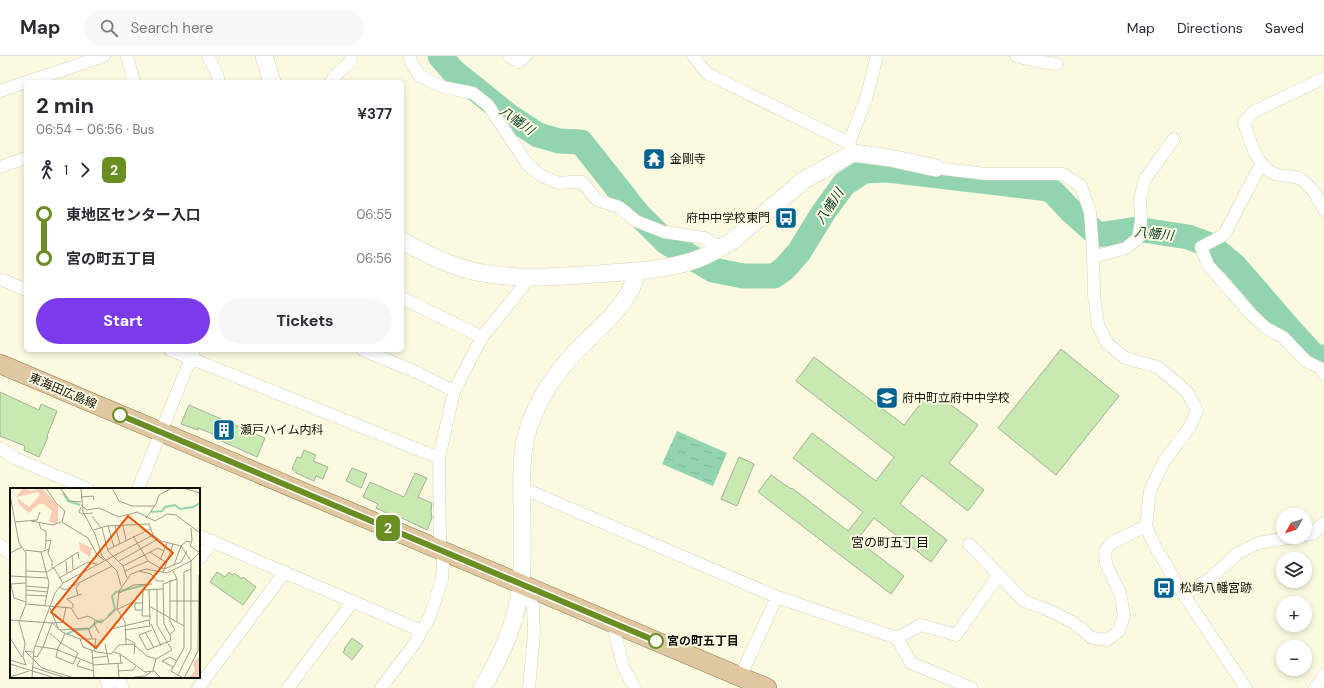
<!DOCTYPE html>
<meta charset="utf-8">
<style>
body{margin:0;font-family:"DM Sans","Noto Sans JP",sans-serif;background:#f7f7f7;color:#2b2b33;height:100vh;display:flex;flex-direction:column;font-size:15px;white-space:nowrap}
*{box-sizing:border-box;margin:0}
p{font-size:13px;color:#7c7c81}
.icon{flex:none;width:22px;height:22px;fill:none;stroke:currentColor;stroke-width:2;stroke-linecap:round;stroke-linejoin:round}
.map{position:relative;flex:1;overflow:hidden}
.panel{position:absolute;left:24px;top:24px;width:380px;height:272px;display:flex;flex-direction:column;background:#fff;border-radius:6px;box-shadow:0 2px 6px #0003}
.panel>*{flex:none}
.badge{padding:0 8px;border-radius:6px;font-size:14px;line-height:26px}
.needle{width:26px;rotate:231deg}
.controls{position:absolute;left:1276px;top:452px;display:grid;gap:8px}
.controls a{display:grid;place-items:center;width:36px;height:36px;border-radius:50%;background:#fff;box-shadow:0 2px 6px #0003;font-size:20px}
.map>.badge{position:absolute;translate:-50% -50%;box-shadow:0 0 0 2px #fff}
.legs{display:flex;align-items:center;gap:6px;height:44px;padding:0 12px;font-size:13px}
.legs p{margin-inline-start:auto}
.overview{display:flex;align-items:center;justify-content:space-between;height:68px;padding:0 12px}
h1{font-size:22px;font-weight:700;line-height:30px}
.primary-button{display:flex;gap:8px;margin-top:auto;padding:8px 12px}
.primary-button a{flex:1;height:46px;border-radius:24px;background:#7c3aed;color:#fff;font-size:16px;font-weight:700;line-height:46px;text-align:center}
.primary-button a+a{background:#f7f7f7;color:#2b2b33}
ul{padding:0 12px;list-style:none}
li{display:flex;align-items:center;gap:14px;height:44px;font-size:15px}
li i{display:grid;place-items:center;width:6px;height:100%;margin:0 5px;background:currentColor}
li i::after{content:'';width:10px;height:10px;margin:-5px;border:3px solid;border-radius:50%;background:#fff}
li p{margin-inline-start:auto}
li:first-child i{background:linear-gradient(#0000 50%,currentColor 0)}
li:last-child i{background:linear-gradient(currentColor 50%,#0000 0)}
header{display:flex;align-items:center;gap:24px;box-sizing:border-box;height:56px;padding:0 20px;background:#fff;border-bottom:1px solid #e1e1e2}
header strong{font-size:19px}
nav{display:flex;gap:22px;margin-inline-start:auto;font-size:14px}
.search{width:280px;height:36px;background:#f7f7f7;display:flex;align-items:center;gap:10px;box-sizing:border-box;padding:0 14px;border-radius:22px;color:#7c7c81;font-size:15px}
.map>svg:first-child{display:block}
.water{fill:url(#water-ripples)}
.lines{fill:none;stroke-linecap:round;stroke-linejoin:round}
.river{stroke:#93d4b0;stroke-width:25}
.building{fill:#c8e9b0;stroke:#a3b09b}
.street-casing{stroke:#d3d2ba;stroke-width:13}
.secondary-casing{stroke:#d3d2ba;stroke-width:18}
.primary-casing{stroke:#897144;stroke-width:20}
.street{stroke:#fff;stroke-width:12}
.secondary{stroke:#fff;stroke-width:17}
.primary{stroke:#dfc8a1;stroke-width:19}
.line-1-casing{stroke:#fff;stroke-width:9}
.line-1{stroke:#6b8e23;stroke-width:6}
.stop-1-dot{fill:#fff;stroke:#6b8e23;stroke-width:2}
.labels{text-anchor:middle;stroke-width:4;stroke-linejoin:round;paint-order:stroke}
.poi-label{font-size:12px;fill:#111109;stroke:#fbfae1;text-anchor:start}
.street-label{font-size:12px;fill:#111109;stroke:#fbfae1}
.stop-label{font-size:12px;font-weight:bold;fill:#111109;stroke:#fbfae1;text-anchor:start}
.water-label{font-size:13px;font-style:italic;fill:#083e27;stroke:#fbfae1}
.neighbourhood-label{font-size:13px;fill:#111109;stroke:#fbfae1}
.inset-river{fill:none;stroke:#93d4b0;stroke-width:2}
.inset-road{fill:none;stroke:#9d9d8b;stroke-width:1}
.view{fill:#e8590c;fill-opacity:0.15;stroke:#e8590c;stroke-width:2}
.inset-edge{fill:none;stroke:#111109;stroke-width:2}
</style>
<header>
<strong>Map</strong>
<div class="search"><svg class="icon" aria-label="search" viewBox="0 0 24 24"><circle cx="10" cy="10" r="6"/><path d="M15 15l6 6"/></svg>Search here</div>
<nav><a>Map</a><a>Directions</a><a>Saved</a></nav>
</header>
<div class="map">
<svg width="1324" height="632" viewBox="0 0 1324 632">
<defs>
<pattern id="water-ripples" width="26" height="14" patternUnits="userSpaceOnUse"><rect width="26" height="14" fill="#93d4b0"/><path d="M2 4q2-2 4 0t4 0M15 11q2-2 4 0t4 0" fill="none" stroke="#7eb596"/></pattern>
</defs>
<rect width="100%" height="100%" fill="#fbfae1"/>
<path class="water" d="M677,375L727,397L713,430L662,408Z"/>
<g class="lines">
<path class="river" d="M440,0L453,15L509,60L538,79L559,85L581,86L638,158L666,186L713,214L743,220H774L784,213L799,196L823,157L844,128L864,115L888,114L1049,133L1055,138L1071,155L1098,179L1137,173L1188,181L1210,189L1234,209L1292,276L1316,302L1324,301"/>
</g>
<path class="building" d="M1061,293L1119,340L1056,419L998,372Z
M814,301L904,369L931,334L978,369L949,407L984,434L968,455L922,419L900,448L947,484L931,506L874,462L857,484L904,520L891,538L758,436L771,419L791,433L792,432L848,475L863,456L793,402L812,377L876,425L894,401L796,325Z
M0,336L39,354L41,348L57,355L47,380L48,381L39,401L24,394L25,390L0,380Z
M189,349L265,382L257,401L217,383L218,380L198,372V374L181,368Z
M304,394L316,399L313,405L328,411L323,423L316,420L314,425L296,417V415L292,413L297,401L301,402Z
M739,401L754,408L737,450L721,443Z
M352,412L367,418L361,432L346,425Z
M415,417L427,422L418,441L432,447L431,455L432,462L427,474L393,458V460L376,452L378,448L363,441L370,426L404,441Z
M217,516L225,521L229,516L232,519L234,517L242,523L243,521L256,531L243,549L210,526Z
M352,582L363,590L352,604L343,596L345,594L344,593Z"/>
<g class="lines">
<g class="street-casing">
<path id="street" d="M127,0L134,26
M208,0L217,18L219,26
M410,0L411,6L420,20L443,31L473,37L488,49L528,109L542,120L559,127L571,126H582L597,144L619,151L636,165L664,176L704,182L721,192
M509,0L519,6L526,0
M693,0L708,18L849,87
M1016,0L1035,5L1057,8
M1324,22L1253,56L1244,66C1250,85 1256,110 1275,118C1283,121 1295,118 1302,124C1313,131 1318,143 1324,154
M27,26L104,0
M331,26L336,19L350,6L351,0
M0,35L26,26
M852,94L849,87L866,43L877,0
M1261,108L1224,179L1201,191L1208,209L1248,255L1266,272L1283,281L1306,305L1320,312L1324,318
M0,111L26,102
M936,112L986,118H1063L1081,130L1090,156L1093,196L1094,239L1098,269L1107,287L1125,302L1158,311L1187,336L1197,354L1190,371L1164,405L1150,435L1146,470L1153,487L1184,539L1246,632
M1093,201L1126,192L1138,182L1141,165L1140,143L1145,123L1174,83
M0,224H3L26,234
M402,242L482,281
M170,294L439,402
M363,294L416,316L454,335
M0,392L14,402L88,433
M522,432L777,541L897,582L911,607L972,632
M138,433L194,294
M1305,479L1312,478L1324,467
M199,480L422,575
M969,488L1024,545L1053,556L1074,567L1092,582L1107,584L1119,575L1124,559L1120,537L1106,508L1105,495L1111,487L1146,470
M0,489L11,498
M199,503L213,485
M521,528L533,550L534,578L529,632
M1184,539L1211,522L1238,497L1258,487L1294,481
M614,568L615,578L624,613L635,632
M897,582L921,569L956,579L998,520
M105,621L109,632
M117,621L123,632
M740,621L777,541
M198,632L285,516
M288,632L353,545
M381,632L415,587L430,560L442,524L443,505L440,484L439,402L454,335L482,281L522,232L529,221
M1315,632L1324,619"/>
</g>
<g class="secondary-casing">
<path id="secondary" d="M264,0L272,26
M402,185C426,198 450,210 477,216C520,225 567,220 610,217C636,215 661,214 685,207C702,203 717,194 732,185L804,124L853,97L890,102L936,112
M482,632C501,601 517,566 521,528C523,506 522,482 522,459C522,436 520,403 526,381C534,350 551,323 572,300C591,278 616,261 630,235C633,229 635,221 637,215"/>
</g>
<g class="primary-casing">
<path id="primary" d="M0,308L767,632"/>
</g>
<use href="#street" class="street"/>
<use href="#secondary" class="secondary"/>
<use href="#primary" class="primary"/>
</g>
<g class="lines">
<g class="line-1-casing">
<path id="line-1" d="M120,359L656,585"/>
</g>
<use href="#line-1" class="line-1"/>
</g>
<defs>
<g id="temple-square" transform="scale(1.15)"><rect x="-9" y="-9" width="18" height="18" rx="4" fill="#006392" stroke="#fbfae1"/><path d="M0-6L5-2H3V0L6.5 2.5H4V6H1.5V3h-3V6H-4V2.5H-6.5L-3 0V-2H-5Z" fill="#fff"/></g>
<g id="bus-square" transform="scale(1.15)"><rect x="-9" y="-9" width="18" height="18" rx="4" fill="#006392" stroke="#fbfae1"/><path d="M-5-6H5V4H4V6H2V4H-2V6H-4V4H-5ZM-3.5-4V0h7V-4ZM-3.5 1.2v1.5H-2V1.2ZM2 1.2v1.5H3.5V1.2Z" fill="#fff"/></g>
<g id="school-square" transform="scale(1.15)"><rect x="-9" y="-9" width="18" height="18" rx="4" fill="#006392" stroke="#fbfae1"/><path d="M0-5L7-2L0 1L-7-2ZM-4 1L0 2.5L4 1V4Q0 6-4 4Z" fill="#fff"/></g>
<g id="building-square" transform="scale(1.15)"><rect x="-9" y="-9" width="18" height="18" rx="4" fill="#006392" stroke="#fbfae1"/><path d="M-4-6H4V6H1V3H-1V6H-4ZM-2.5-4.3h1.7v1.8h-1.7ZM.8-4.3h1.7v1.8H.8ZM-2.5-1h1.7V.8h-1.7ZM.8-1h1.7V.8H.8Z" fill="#fff"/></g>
</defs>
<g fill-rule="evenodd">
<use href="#temple-square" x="654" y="103"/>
<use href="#bus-square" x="786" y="162"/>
<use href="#school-square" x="887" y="342"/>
<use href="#building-square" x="224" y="374"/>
<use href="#bus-square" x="1164" y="532"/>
</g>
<g class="stop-1-dot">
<circle cx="120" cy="359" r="7"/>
<circle cx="656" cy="585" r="7"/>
</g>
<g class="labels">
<g class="poi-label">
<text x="670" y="107">金剛寺</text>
<text x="770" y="166" text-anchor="end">府中中学校東門</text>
<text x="902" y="346">府中町立府中中学校</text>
<text x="240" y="378">瀬戸ハイム内科</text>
<text x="1180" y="536">松崎八幡宮跡</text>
</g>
<g class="street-label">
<text transform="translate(63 335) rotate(23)" y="4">東海田広島線</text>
</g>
<g class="stop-label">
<text x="667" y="589">宮の町五丁目</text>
</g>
<g class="water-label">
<text transform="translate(517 64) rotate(35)" y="5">八幡川</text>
<text transform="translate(829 150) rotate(-57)" y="5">八幡川</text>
<text transform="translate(1154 177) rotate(6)" y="5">八幡川</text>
</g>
<g class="neighbourhood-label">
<text x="890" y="491">宮の町五丁目</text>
</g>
</g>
<g transform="translate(10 432)">
<rect width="190" height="190" fill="#fbfae1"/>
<path d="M13,0L21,3L32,0L48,18V34L44,36L39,33L42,23L34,16H29L19,25L9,16L7,10L19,19L30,7L28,4L6,9ZM69,54L82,60L80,69L70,62ZM190,167V190H179L185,182L183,176Z" fill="#facdb3"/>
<path class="inset-river" d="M53,5L58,13L70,17M141,24L152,23L155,19L165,17L170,21L183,19L190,15M98,128L105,121L102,108L106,104L135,97M57,146L65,142L79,141L87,134L93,132"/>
<path class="inset-road" d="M36,0L46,15L55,23L52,34L78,50L86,65L94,72M50,0L60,13L71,14M71,0L73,24L85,46L92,68L107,83L111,98M102,0L109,13L122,18H145M173,0L190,5M0,7L9,55L16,65V116L9,134L15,155L13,169L16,177M71,9L83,8L84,12M71,17L77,22L89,20L109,29L127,24L145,33L157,26L166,27L190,45M71,19L69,24L72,26L83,25M82,28L91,40M136,30L146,16L149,7L162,0M21,33L43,37L51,34M5,34L27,32L30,24M29,35L31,41L36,43V53M105,37L110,56M98,38L104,59M113,38L116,52M92,40L98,63L113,78L117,90M181,40L182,52L180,58L189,64M84,42L96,38L139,36L143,47M123,48L138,73L150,80L154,81L171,74L177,63M35,61L36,53L41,52L38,65L42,73V80M15,62L31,64M97,62L140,41M140,64L157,75M0,65L12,59M62,67L63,81M150,72L157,55M56,73L57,85M109,73L148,51M164,77L171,58L177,53L180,54M113,78L148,60L154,63M44,80L53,95M16,83L37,84L68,64L69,71M115,83L138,73M129,83L141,86L147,93H154M163,83L167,91V134M153,85L163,56M0,88L38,90M49,90L78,74L87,76M0,92L4,110L16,114M1,96L16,95M16,98L39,100M49,99L55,102L102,78M139,101L140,132M16,102L38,104M108,106L123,97L142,96M16,107L37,108M68,107L66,100L69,96M160,113H189M125,115V122H132M16,116L61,120L68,131L78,128L91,135L107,121L109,103L121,86L136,81L157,85L181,73M35,117L39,95L31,64L39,61M139,118L174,138M40,120L48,140M63,120V116L57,111L72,106M107,121L115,134L116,156M108,121L121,115H132M140,128H132L133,102L153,101M0,132L42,135L52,144L70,151L73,159L87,164L101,166L109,157L123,156L137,168L146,171L162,162L147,137V101M85,132L84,136L89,145M141,136L151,158M101,141L139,132L140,138L115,142M50,142L78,140L82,150M142,142L129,147L137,162L160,153L161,149L154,136L153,96L167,91M135,144L144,160M40,145L51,155L68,165L63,176L46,169L48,160L51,155L55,145M160,146L165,142L160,133V92M0,150L12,169M115,150L125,155L124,166M70,151H86L84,163M95,156L99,176M25,158L45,161L83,176M82,162L84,190M23,164L15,163L32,180L64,190M104,164L110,166L111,175M110,166L135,184L144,183M24,168L27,169L33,159L42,135L53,134L56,119M82,170L98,168M146,171L143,182L151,190M0,172L16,177M70,172L67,178L84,183M108,175L109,190M0,176L45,190M83,177L113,175M22,179L56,190M163,179L152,173L160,169L167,173M108,183L123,182L126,178M168,187L181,161V73M0,189L19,183M124,189L135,188L141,184M22,190L24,161L45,105L53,95L143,47L151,53L171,58L181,73L190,64M173,190L161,183L174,160V84L181,81M174,190L188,163L189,87"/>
<path class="view" d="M118,28L163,65L86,160L41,124Z"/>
<rect width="190" height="190" class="inset-edge"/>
</g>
</svg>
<div class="controls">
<a><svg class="needle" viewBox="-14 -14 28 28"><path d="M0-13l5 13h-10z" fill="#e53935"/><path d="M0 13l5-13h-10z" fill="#7c7c81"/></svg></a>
<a><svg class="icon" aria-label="layers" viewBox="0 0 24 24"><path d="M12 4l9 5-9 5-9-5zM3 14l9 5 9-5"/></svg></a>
<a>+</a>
<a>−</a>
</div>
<b class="badge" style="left:388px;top:472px;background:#6b8e23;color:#fff">2</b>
<section class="panel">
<div class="overview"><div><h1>2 min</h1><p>06:54 – 06:56 · Bus</p></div><b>¥377</b></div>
<div class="legs"><svg class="icon" aria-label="walk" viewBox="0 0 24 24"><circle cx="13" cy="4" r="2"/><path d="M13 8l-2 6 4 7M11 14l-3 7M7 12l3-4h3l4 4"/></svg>1<svg class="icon" aria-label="forward" viewBox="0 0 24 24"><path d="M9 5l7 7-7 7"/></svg><b class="badge" style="background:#6b8e23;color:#fff">2</b></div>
<ul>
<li><i style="color:#6b8e23"></i><b>東地区センター入口</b><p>06:55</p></li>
<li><i style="color:#6b8e23"></i><b>宮の町五丁目</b><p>06:56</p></li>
</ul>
<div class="primary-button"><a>Start</a><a>Tickets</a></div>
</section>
</div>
